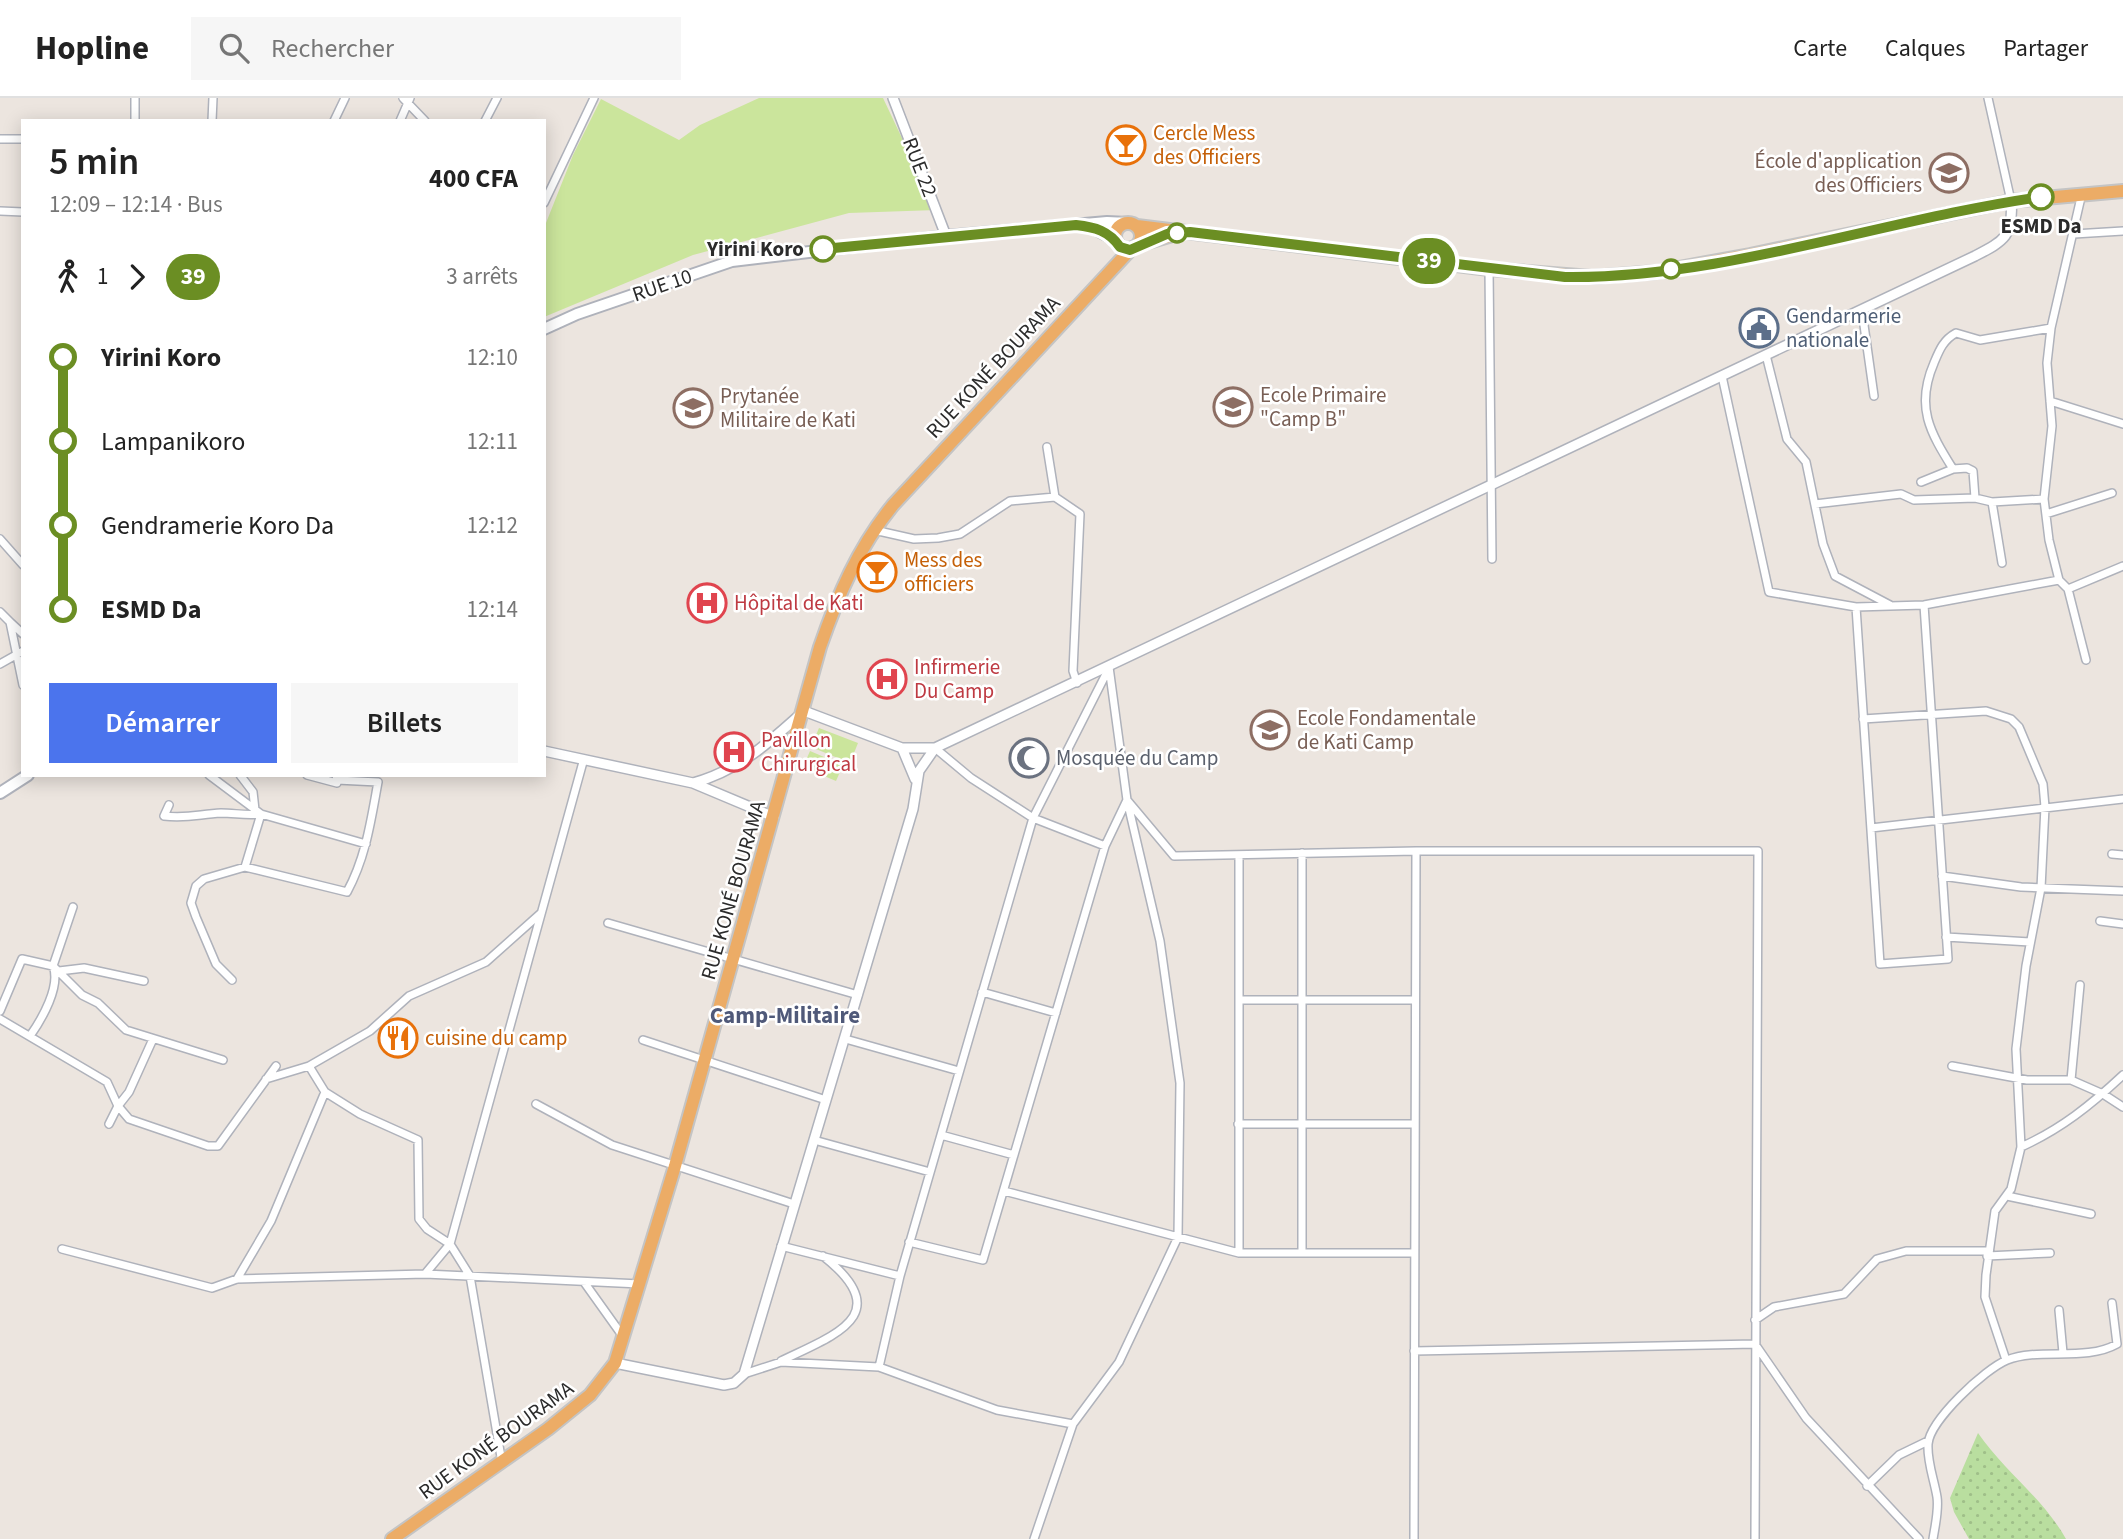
<!DOCTYPE html>
<html lang="fr">
<meta charset="utf-8">
<style>
body{margin:0;font-family:"Source Sans 3",sans-serif;background:#f6f6f6;color:#222;height:100vh;display:flex;flex-direction:column;font-size:26px;white-space:nowrap}
*{box-sizing:border-box;margin:0}
p{font-size:23px;color:#767676}
.icon{flex:none;width:38px;height:38px;fill:none;stroke:currentColor;stroke-width:2;stroke-linecap:round;stroke-linejoin:round}
.map{position:relative;flex:1;overflow:hidden}
.details{position:absolute;left:21px;top:21px;width:525px;height:658px;display:flex;flex-direction:column;background:#fff;border-radius:0px;box-shadow:0 4px 18px #0003}
.details>*{flex:none}
.badge{padding:0 14px;border-radius:23px;font-size:24px;line-height:46px}
.map>.badge{position:absolute;translate:-50% -50%;box-shadow:0 0 0 4px #fff}
.legs{display:flex;align-items:center;gap:10px;height:77px;padding:0 28px;font-size:23px}
.legs p{margin-inline-start:auto}
.overview{display:flex;align-items:center;justify-content:space-between;height:119px;padding:0 28px}
h1{font-size:38px;font-weight:600;line-height:52px}
.button{display:flex;gap:14px;margin-top:auto;padding:14px 28px}
.button a{flex:1;height:80px;border-radius:0px;background:#4b74ed;color:#fff;font-size:28px;font-weight:600;line-height:80px;text-align:center}
.button a+a{background:#f6f6f6;color:#222}
ul{padding:0 28px;list-style:none}
li{display:flex;align-items:center;gap:24px;height:84px;font-size:26px}
li i{display:grid;place-items:center;width:10px;height:100%;margin:0 9px;background:currentColor}
li i::after{content:'';width:18px;height:18px;margin:-9px;border:5px solid;border-radius:50%;background:#fff}
li p{margin-inline-start:auto}
li:first-child i{background:linear-gradient(#0000 50%,currentColor 0)}
li:last-child i{background:linear-gradient(currentColor 50%,#0000 0)}
header{display:flex;align-items:center;gap:42px;box-sizing:border-box;height:98px;padding:0 35px;background:#fff;border-bottom:2px solid #e0e0e0}
header strong{font-size:33px}
nav{display:flex;gap:38px;margin-inline-start:auto;font-size:24px}
.search{width:490px;height:63px;background:#f6f6f6;display:flex;align-items:center;gap:18px;box-sizing:border-box;padding:0 24px;border-radius:0px;color:#767676;font-size:26px}
.map>svg:first-child{display:block}
.grass{fill:url(#grass-dots)}
.pitch{fill:#cbe59c}
.lines{fill:none;stroke-linecap:round;stroke-linejoin:round}
.minor-casing{stroke:#afb2bb;stroke-width:10}
.tertiary-casing{stroke:#afb2bb;stroke-width:12}
.secondary-casing{stroke:#afb2bb;stroke-width:14}
.trunk-casing{stroke:#c4c4c4;stroke-width:16}
.minor{stroke:#fff;stroke-width:7}
.tertiary{stroke:#fff;stroke-width:9}
.secondary{stroke:#fff;stroke-width:10}
.trunk{stroke:#ecac66;stroke-width:12}
.line-1-casing{stroke:#fff;stroke-width:16}
.line-1{stroke:#6b8e23;stroke-width:10}
.stop-1-dot{fill:#fff;stroke:#6b8e23;stroke-width:3.5}
.labels{text-anchor:middle;stroke-width:5;stroke-linejoin:round;paint-order:stroke}
.food-label{font-size:21px;fill:#c56008;stroke:#fff;text-anchor:start}
.education-label{font-size:21px;fill:#785e54;stroke:#fff;text-anchor:start}
.street-label{font-size:21px;fill:#2b2b2b;stroke:#fff}
.stop-label{font-size:21px;font-weight:bold;fill:#2b2b2b;stroke:#fff}
.service-label{font-size:21px;fill:#4e5e75;stroke:#fff;text-anchor:start}
.health-label{font-size:21px;fill:#be3a42;stroke:#fff;text-anchor:start}
.worship-label{font-size:21px;fill:#5b616d;stroke:#fff;text-anchor:start}
.neighbourhood-label{font-size:23px;font-weight:bold;fill:#4f5979;stroke:#fff}
</style>
<header>
<strong>Hopline</strong>
<div class="search"><svg class="icon" aria-label="search" viewBox="0 0 24 24"><circle cx="10" cy="10" r="6"/><path d="M15 15l6 6"/></svg>Rechercher</div>
<nav><a>Carte</a><a>Calques</a><a>Partager</a></nav>
</header>
<div class="map">
<svg width="2123" height="1441" viewBox="0 0 2123 1441">
<defs>
<pattern id="grass-dots" width="8" height="8" patternUnits="userSpaceOnUse" patternTransform="scale(1.75)"><rect width="8" height="8" fill="#b9de9f"/><path d="M2 2h.1M6 6h.1" fill="none" stroke="#9fbf89" stroke-width="1.8" stroke-linecap="round"/></pattern>
</defs>
<rect width="100%" height="100%" fill="#ece5df"/>
<path class="grass" d="M1978,1335C2004,1373 2043,1400 2066,1441H1969L1954,1414L1950,1400Z"/>
<path class="pitch" d="M759,0H883L936,112L849,115L693,157L544,219V130L573,57L601,1L679,42L700,27Z
M819,630L858,645L850,665L811,649Z
M810,653L843,667L836,683L803,669Z"/>
<g class="lines">
<g class="minor-casing">
<path id="minor" d="M403,0L425,23
M1988,0L2011,103
M135,23V0
M212,23L213,0
M334,23L345,0
M400,23L410,0
M485,23L497,0
M0,41H23
M2082,95L2051,230L2047,265L2052,328L2044,401L2049,442L2059,482L2068,491L2086,562
M544,105L594,0
M0,113L23,114
M2074,136L2123,133
M1489,171L1492,461
M1862,213L1874,298
M1766,257L1787,341L1806,364L1823,446L1835,478L1890,507
M1722,278L1769,494L1856,509L1924,507L2059,482
M2050,303L2123,326
M1047,349L1055,399
M1921,384L1953,371
M1975,400L1973,373L1967,370L1953,371C1930,334 1915,309 1934,265C1939,253 1943,242 1956,235L1980,242L2051,230
M1992,404L2002,465
M1815,406L1901,396L1914,402L1975,400L1992,404L2044,401
M2046,416L2112,395
M874,432L914,441L938,440L960,436L1010,403L1055,399L1080,416L1073,573L1077,585
M0,441L23,467
M2068,491L2123,468
M1856,509L1880,866L1948,861L1924,507
M0,514L10,524L23,587
M10,524L23,536
M0,566L23,553
M1863,621L1986,613L2011,621L2019,629L2043,686L2045,709L2041,790L2026,868L2016,951L2021,1049L2011,1091L1995,1113L1986,1177L1985,1199L2006,1262
M935,650L971,680L1033,720L1105,748
M209,677L261,716L366,746
M240,677L253,694L255,712
M307,677L337,685V682
M169,707L164,718C187,721 200,716 221,715C235,715 246,718 261,716L245,769
M1871,730L2123,701
M1302,755V1155
M2112,756L2123,757
M1239,757V1155
M1942,778L2021,789L2123,793
M2100,823L2123,826
M608,825L858,897
M1946,839L2030,844
M59,873L84,870L144,883
M232,882L216,866L196,819L191,805L196,788L204,781L245,769L347,794C366,759 371,722 378,684L337,682L336,677
M982,894L1056,915
M1239,902H1415
M0,913L22,861L53,868L82,897L98,905L126,932L223,962
M0,921L107,984L118,1008
M30,938C42,921 61,888 53,868L73,809
M643,942L826,1002
M849,942L959,973
M309,968L325,994L360,1016L418,1042L419,1121L427,1131L450,1146L425,1176
M1952,968L2027,982H2071L2103,996L2123,1009
M266,981L309,968L370,933L409,898L486,864L541,815
M2071,982L2080,887
M536,1006L612,1047L794,1106
M118,1008L129,994L153,941
M109,1026L118,1008L129,1021L208,1048H218L276,968
M1238,1026H1415
M941,1037L1014,1057
M814,1042L930,1074
M2021,1049C2061,1031 2091,1007 2123,977
M1004,1093L1239,1155H1413
M2007,1098L2091,1116
M909,1144L983,1162L1105,748L1127,702L1174,758L1416,753H1758L1755,1441
M781,1148L900,1178
M62,1151L212,1190L237,1181L425,1176L640,1186
M1987,1158L2050,1155
M237,1181L271,1123L325,994
M584,1184L624,1240
M2059,1212L2063,1255
M1755,1222L1774,1209L1844,1196L1877,1161L1906,1153H1988
M1414,1253L1755,1246L1806,1320L1919,1441
M781,1263C834,1237 898,1217 823,1158
M879,1269L900,1178L1033,720L1109,570
M744,1276L781,1264L879,1269L997,1312L1073,1326L1119,1264L1178,1139L1180,985L1160,843L1127,702L1109,569
M502,1365L470,1178L450,1146L583,664
M1867,1388L1899,1357L1928,1343
M1034,1441L1073,1326
M1414,1441L1416,753
M1933,1441C1935,1428 1939,1412 1937,1399C1934,1381 1927,1364 1928,1346C1930,1322 1985,1271 2007,1262C2040,1249 2085,1264 2117,1246L2112,1205"/>
</g>
<g class="tertiary-casing">
<path id="tertiary" d="M893,0L946,138
M902,650L915,681
M544,653L693,685L774,719
M693,685C738,673 770,644 804,613L902,650H935
M615,1265L724,1287L734,1285L744,1276L913,711L919,673L935,650L1975,158C2004,143 2014,138 2011,103"/>
</g>
<g class="secondary-casing">
<path id="secondary" d="M1089,128L1116,142
M544,231L577,216L732,163L946,138L1107,124L1128,125
M0,695L28,677"/>
</g>
<g class="trunk-casing">
<path id="trunk" d="M1115 138a13 13 0 1 1 26 0a13 13 0 1 1-26 0Z
M1137,128L1489,171L1592,179L1657,174L1750,157L2011,103L2123,93
M1138,147L1179,135
M392,1441L548,1331L590,1297L615,1265L675,1068L820,549C838,497 858,450 893,407L1130,152"/>
</g>
<use href="#minor" class="minor"/>
<use href="#tertiary" class="tertiary"/>
<use href="#secondary" class="secondary"/>
<use href="#trunk" class="trunk"/>
</g>
<g class="lines">
<g class="line-1-casing">
<path id="line-1" d="M823,151L1076,127C1095,129 1109,133 1120,149L1130,152L1167,136L1190,134L1565,179C1723,181 1885,121 2041,99"/>
</g>
<use href="#line-1" class="line-1"/>
</g>
<defs>
<g id="bar-ring" transform="scale(2.0125)"><circle r="9.5" fill="#fff" stroke="#e8710a" stroke-width="1.5"/><path d="M-6-5H6L.8 .8V4.5H3.5V6h-7V4.5H-.8V.8Z" fill="#e8710a"/></g>
<g id="school-ring" transform="scale(2.0125)"><circle r="9.5" fill="#fff" stroke="#8d6e63" stroke-width="1.5"/><path d="M0-5L7-2L0 1L-7-2ZM-4 1L0 2.5L4 1V4Q0 6-4 4Z" fill="#8d6e63"/></g>
<g id="civic-ring" transform="scale(2.0125)"><circle r="9.5" fill="#fff" stroke="#5c6f8a" stroke-width="1.5"/><path d="M-.6-6.5H3V-4.5H.6V-3L4-1V1h2V6H-6V1h2V-1L-.6-3ZM-1.2 2.5V6h2.4V2.5Z" fill="#5c6f8a"/></g>
<g id="hospital-ring" transform="scale(2.0125)"><circle r="9.5" fill="#fff" stroke="#e0444e" stroke-width="1.5"/><path d="M-5-5h3v3.5h4V-5h3V5h-3V1.5h-4V5h-3Z" fill="#e0444e"/></g>
<g id="mosque-ring" transform="scale(2.0125)"><circle r="9.5" fill="#fff" stroke="#6b7280" stroke-width="1.5"/><path d="M3.5-4.9A6 6 0 1 0 3.5 4.9A5 5 0 1 1 3.5-4.9Z" fill="#6b7280"/></g>
<g id="restaurant-ring" transform="scale(2.0125)"><circle r="9.5" fill="#fff" stroke="#e8710a" stroke-width="1.5"/><path d="M-5-6h1v4h1v-4h1v4h1v-4h1v5L-1.5 .5V6h-2V.5L-5-1ZM5-6V6H3V1.5H1.5Q1.5-4 5-6Z" fill="#e8710a"/></g>
</defs>
<g fill-rule="evenodd">
<use href="#bar-ring" x="1126" y="47"/>
<use href="#school-ring" x="1949" y="75"/>
<use href="#civic-ring" x="1759" y="230"/>
<use href="#school-ring" x="1233" y="309"/>
<use href="#school-ring" x="693" y="310"/>
<use href="#bar-ring" x="877" y="474"/>
<use href="#hospital-ring" x="707" y="505"/>
<use href="#hospital-ring" x="887" y="581"/>
<use href="#school-ring" x="1270" y="632"/>
<use href="#hospital-ring" x="734" y="654"/>
<use href="#mosque-ring" x="1029" y="660"/>
<use href="#restaurant-ring" x="398" y="940"/>
</g>
<g class="stop-1-dot">
<circle cx="2041" cy="99" r="12"/>
<circle cx="1177" cy="135" r="9"/>
<circle cx="823" cy="151" r="12"/>
<circle cx="1671" cy="171" r="9"/>
</g>
<g class="labels">
<g class="food-label">
<text x="1153" y="42">Cercle Mess<tspan x="1153" dy="24">des Officiers</tspan></text>
<text x="904" y="469">Mess des<tspan x="904" dy="24">officiers</tspan></text>
<text x="425" y="947">cuisine du camp</text>
</g>
<g class="education-label">
<text x="1922" y="70" text-anchor="end">École d'application<tspan x="1922" dy="24">des Officiers</tspan></text>
<text x="1260" y="304">Ecole Primaire<tspan x="1260" dy="24">"Camp B"</tspan></text>
<text x="720" y="305">Prytanée<tspan x="720" dy="24">Militaire de Kati</tspan></text>
<text x="1297" y="627">Ecole Fondamentale<tspan x="1297" dy="24">de Kati Camp</tspan></text>
</g>
<g class="street-label">
<text transform="translate(920 69) rotate(69)" y="7">RUE 22</text>
<text transform="translate(662 187) rotate(-19)" y="7">RUE 10</text>
<text transform="translate(993 269) rotate(-47)" y="7">RUE KONÉ BOURAMA</text>
<text transform="translate(733 792) rotate(-74)" y="7">RUE KONÉ BOURAMA</text>
<text transform="translate(496 1342) rotate(-36)" y="7">RUE KONÉ BOURAMA</text>
</g>
<g class="stop-label">
<text x="2041" y="135">ESMD Da</text>
<text x="804" y="158" text-anchor="end">Yirini Koro</text>
</g>
<g class="service-label">
<text x="1786" y="225">Gendarmerie<tspan x="1786" dy="24">nationale</tspan></text>
</g>
<g class="health-label">
<text x="734" y="512">Hôpital de Kati</text>
<text x="914" y="576">Infirmerie<tspan x="914" dy="24">Du Camp</tspan></text>
<text x="761" y="649">Pavillon<tspan x="761" dy="24">Chirurgical</tspan></text>
</g>
<g class="worship-label">
<text x="1056" y="667">Mosquée du Camp</text>
</g>
<g class="neighbourhood-label">
<text x="785" y="925">Camp-Militaire</text>
</g>
</g>
</svg>
<b class="badge" style="left:1429px;top:163px;background:#6b8e23;color:#fff">39</b>
<section class="details">
<div class="overview"><div><h1>5 min</h1><p>12:09 – 12:14 · Bus</p></div><b>400 CFA</b></div>
<div class="legs"><svg class="icon" aria-label="walk" viewBox="0 0 24 24"><circle cx="13" cy="4" r="2"/><path d="M13 8l-2 6 4 7M11 14l-3 7M7 12l3-4h3l4 4"/></svg>1<svg class="icon" aria-label="forward" viewBox="0 0 24 24"><path d="M9 5l7 7-7 7"/></svg><b class="badge" style="background:#6b8e23;color:#fff">39</b><p>3 arrêts</p></div>
<ul>
<li><i style="color:#6b8e23"></i><b>Yirini Koro</b><p>12:10</p></li>
<li><i style="color:#6b8e23"></i><span>Lampanikoro</span><p>12:11</p></li>
<li><i style="color:#6b8e23"></i><span>Gendramerie Koro Da</span><p>12:12</p></li>
<li><i style="color:#6b8e23"></i><b>ESMD Da</b><p>12:14</p></li>
</ul>
<div class="button"><a>Démarrer</a><a>Billets</a></div>
</section>
</div>
